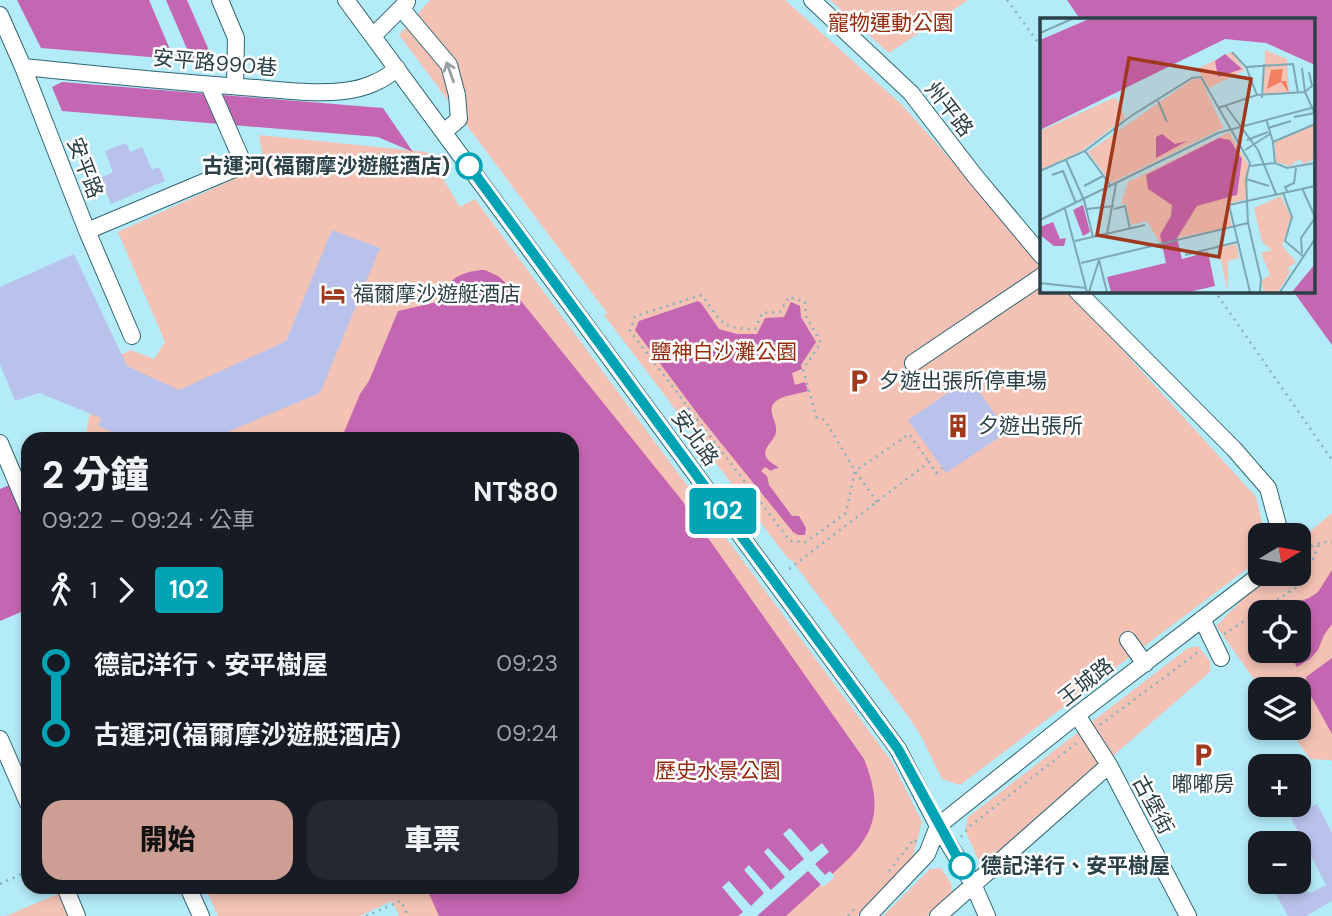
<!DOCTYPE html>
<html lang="zh-TW">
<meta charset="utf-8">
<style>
body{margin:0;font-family:"DM Sans","Noto Sans TC",sans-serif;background:#242831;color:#f1f3f6;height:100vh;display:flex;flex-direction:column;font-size:26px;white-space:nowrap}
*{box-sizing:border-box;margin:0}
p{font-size:23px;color:#9ea1a6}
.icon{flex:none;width:38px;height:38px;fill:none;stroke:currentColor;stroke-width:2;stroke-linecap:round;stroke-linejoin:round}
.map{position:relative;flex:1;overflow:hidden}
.side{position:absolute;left:21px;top:432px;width:558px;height:462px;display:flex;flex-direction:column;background:#171b24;border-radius:21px;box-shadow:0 4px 10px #0003}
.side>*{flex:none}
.badge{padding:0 14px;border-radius:5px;font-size:24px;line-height:46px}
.needle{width:46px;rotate:80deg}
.tools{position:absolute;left:1248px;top:523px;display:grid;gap:14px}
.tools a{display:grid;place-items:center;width:63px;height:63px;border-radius:14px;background:#171b24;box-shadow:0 4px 10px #0003;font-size:35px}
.map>.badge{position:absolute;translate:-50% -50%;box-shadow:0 0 0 4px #fff}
.legs{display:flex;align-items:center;gap:10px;height:77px;padding:0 21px;font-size:23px}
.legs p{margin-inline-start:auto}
.summary{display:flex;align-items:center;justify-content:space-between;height:119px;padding:0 21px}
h1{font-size:38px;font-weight:800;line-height:52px}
.cta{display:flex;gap:14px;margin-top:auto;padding:14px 21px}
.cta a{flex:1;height:80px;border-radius:21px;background:#cd9f94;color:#111;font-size:28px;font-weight:800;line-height:80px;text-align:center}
.cta a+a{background:#242831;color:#f1f3f6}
ul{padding:0 21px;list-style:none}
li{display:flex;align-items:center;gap:24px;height:70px;font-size:26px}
li i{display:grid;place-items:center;width:10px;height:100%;margin:0 9px;background:currentColor}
li i::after{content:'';width:18px;height:18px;margin:-9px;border:5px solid;border-radius:50%;background:#171b24}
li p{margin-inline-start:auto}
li:first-child i{background:linear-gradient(#0000 50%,currentColor 0)}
li:last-child i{background:linear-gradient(currentColor 50%,#0000 0)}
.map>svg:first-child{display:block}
.green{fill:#f3c2b5;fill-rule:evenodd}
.water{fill:#c466b1}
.pier{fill:#b4ebf9}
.building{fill:#b9c2eb}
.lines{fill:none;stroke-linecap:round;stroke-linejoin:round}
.minor-casing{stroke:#316672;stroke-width:18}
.path{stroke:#87b3be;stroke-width:2.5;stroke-dasharray:2 5;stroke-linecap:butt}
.minor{stroke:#fff;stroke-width:16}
.oneway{stroke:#95a0a3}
.line-1-casing{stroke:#fff;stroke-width:16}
.line-1{stroke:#00a3b4;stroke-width:10}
.stop-1-dot{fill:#fff;stroke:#00a3b4;stroke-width:3.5}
.labels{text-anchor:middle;stroke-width:5;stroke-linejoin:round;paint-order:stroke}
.park-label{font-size:21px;fill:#942c0f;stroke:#fff}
.street-label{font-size:21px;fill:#2b4147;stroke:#fff}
.stop-label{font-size:21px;font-weight:bold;fill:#2b4147;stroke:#fff;text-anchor:end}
.poi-label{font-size:21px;fill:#2b4147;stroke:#fff;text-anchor:start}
.inset-road{fill:none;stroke:#7da7b2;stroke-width:2}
.view{fill:#a0381d;fill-opacity:0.15;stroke:#a0381d;stroke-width:3.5}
.inset-edge{fill:none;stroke:#2b4147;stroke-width:3.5}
</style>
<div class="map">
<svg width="1332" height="916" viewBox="0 0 1332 916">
<rect width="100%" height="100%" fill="#b4ebf9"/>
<path class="green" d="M430,0H785L901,104L1041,260L1042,290L1069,291L1256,497L1265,535L1260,536V559L960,785L942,779L921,736L910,719L791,559L789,560L604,315L607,313L399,35Z
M830,0H968L889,53Z
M259,135L427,152L460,207L475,199L892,762L922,822L912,860L857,916H399L392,901L360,916H218L205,887H572V439H85L90,413L113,358L131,350L154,359L165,342L118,232L264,165Z
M1332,513V762L1330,760L1310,759L1288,728H1298V690L1261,689L1216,626L1268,574H1298L1299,543L1314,528ZM1260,612H1298V651H1260Z
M1198,646L1210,661V672L988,864H980L965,830L968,817L1188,648Z
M941,868L951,883L952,892L927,916H883L930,869Z
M60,893L70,916H6Z"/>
<path class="water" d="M17,0H149L174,59L41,48Z
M166,0H187L211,55L207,64L196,66L190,56Z
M1067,0H1332V345L1293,291L1313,290V19H1080Z
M62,82L383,108L413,152L378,137L62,111L52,87Z
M485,270L498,276L509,286L680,498L864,759C886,815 873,839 830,876C815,890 800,903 786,916H439L426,887H572V439H343L342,437L360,394L369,381L398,311L446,300L448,296C443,277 470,270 485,270Z
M698,301L701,303L719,329L737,334H757L765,318L784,317L791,302L800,306L801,317L816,342L801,365L802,369L792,373L795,385L805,382L808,391C798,394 784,395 776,401C765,410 778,421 776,432C775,441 762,447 766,457C768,461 775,465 779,468L774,469L771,471L765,467L761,471L767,476L769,485L792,516H799L806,528L805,535H798L793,532L700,417L635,330L639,321Z
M28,477V609L0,621V489Z
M1332,570V624L1324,635L1318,650L1310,659L1297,667L1287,651H1298V612H1276L1287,609L1297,602L1309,598L1318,592Z
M1332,658V734L1307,689L1306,677Z"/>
<path class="pier" d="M790,828L811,852L822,843L829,852L815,864L825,875L830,871L835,877L823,887L808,871L757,916H738L743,912L722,887L729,881L751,906L764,893L744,870L749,865L771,890L785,877L764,852L768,848L790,871L804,859L783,834Z"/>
<path class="building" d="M126,143L130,152L142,147L152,170L159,167L165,181L111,204L100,178L113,172L105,151Z
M332,230L380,248L320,393L211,439H129L98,426L101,418L39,393L15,401L0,364V287L74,254L127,366L179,390L286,341Z
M970,378L1007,432L946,473L908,420Z
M1317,804L1332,833V901L1306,916H1288L1269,882H1303L1309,894L1326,885L1291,818Z"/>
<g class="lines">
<g class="minor-casing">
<path id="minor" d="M220,0L236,38L235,86
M346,0L898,749L938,826L973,884L987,916
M812,0L911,93L975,176L1042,256
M401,8L449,65L457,95L459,119L444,132
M0,15L23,67L87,231L132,336
M373,36L407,2
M23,67C96,74 169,82 242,87C276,89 311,95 344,91C363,89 384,81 397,68
M87,231L244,165L209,85
M1076,290L1234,449L1268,488L1281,536
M913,363L1042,276
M0,443L28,509
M1202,619L1221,658
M1128,640L1145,664
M1077,715L1109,765L1188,916
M0,739L28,803
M65,887L77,916
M188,887L201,916
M868,916L927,854L938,826L1077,715L1261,574
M938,916L1109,765"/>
</g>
<path class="path" d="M1007,0L1042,48
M1214,290L1332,460
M877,502L855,471L825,420L816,417L803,369L821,343L806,316L805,302L789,297L780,312L762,313L755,329C719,329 721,321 702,295L635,316L630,331L790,541L806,542L846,513L855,471L909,434L929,462
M1298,551L1323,542H1332
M789,569L929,462L936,473L942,468
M1224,634L1303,583L1319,544
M1100,725L1201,650
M961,837L970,826L1078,742
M889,871L914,839L917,843
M0,884L28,871
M366,916L401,901L408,916
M848,916L856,907"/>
<use href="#minor" class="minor"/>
</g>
<defs><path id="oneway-shaft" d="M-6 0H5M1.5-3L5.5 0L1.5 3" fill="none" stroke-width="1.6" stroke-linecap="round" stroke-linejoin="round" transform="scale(1.75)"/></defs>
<use class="oneway" href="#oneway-shaft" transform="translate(450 72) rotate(-110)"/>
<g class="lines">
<g class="line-1-casing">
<path id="line-1" d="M469,166L898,749L962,866"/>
</g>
<use href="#line-1" class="line-1"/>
</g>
<defs>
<g id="hotel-bare" transform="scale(1.89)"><path d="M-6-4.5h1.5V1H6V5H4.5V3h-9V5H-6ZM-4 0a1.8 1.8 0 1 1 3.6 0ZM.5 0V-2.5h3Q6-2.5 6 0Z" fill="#a0381d" stroke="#fff" stroke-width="2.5" paint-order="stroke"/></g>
<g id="parking-bare" transform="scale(1.89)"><path d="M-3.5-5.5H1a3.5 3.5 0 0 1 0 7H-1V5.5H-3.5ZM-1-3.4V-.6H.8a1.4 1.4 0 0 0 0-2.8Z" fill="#a0381d" stroke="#fff" stroke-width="2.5" paint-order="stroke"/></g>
<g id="building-bare" transform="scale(1.89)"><path d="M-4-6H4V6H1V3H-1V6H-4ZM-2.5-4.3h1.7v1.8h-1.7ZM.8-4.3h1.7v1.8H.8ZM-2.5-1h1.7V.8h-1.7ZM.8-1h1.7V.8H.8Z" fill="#a0381d" stroke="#fff" stroke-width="2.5" paint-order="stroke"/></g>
</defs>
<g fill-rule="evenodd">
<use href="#hotel-bare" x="333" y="294"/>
<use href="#parking-bare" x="859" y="381"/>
<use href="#building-bare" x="958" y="426"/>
<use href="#parking-bare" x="1203" y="755"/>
</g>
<g class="stop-1-dot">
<circle cx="469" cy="166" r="12"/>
<circle cx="962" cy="866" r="12"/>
</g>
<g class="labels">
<g class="park-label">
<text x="891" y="30">寵物運動公園</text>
<text x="724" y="359">鹽神白沙灘公園</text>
<text x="718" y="778">歷史水景公園</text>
</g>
<g class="street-label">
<text transform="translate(215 63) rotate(5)" y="7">安平路990巷</text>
<text transform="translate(949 109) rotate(52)" y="7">州平路</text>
<text transform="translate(85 168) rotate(69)" y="7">安平路</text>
<text transform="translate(695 438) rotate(54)" y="7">安北路</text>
<text transform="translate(1086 682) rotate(-38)" y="7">王城路</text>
<text transform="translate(1153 805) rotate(62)" y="7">古堡街</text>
</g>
<g class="stop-label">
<text x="450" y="173">古運河(福爾摩沙遊艇酒店)</text>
<text x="981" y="873" text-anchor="start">德記洋行、安平樹屋</text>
</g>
<g class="poi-label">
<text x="353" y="301">福爾摩沙遊艇酒店</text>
<text x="879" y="388">夕遊出張所停車場</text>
<text x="978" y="433">夕遊出張所</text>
<text x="1203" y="791" text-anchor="middle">嘟嘟房</text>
</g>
</g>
<g transform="translate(1040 18)">
<rect width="275" height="275" fill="#b4ebf9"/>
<path d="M225,32L247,41L249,75L224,76ZM192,34L205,52L169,70L157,51ZM153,61H161L183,110L71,165L48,134ZM76,79L85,100L43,132L0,152V113ZM275,107L273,142L263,146L260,141L250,148L236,144L235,124ZM189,114L209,148L207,181L187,186L192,208L119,224L107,203L91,207L86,186H81L88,164ZM241,178L251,199L242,228L256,244L248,250L250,254L238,274H224L221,263L230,257L221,235L232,232L222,224L214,190ZM196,226L199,240L188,243V274L178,230Z" fill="#f3c2b5"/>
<path d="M243,51L241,63H246L249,75L241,64L227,71L231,52Z" fill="#f47f61"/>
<path d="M49,1H275V47L226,25L185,21L0,112V22ZM185,36L202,51L178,59L175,43ZM122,116L135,126L147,123L116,140V119ZM179,120L190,122L202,141L197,177L157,188L137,220L142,241L168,234L175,268L149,274H71L67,259L126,245L120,217L131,198L132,187L108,171L106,157ZM43,187L50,214L43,218L33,192ZM13,204L20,221L26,220L24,228H14L0,217V209ZM275,246V274H252L261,263Z" fill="#c466b1"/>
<path class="inset-road" d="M0,15L32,1M192,34L206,49L217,77M206,49L253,46L258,75M262,50L265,74M265,74L272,68L269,54M222,80L224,46M118,83L127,104M185,87L218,132L236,176M178,90L217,77L265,74L275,96M254,99L275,95M226,101L233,124M228,110L251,103M207,122L228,114M205,132L230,116M45,133L71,168M26,142L44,182L53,219M235,145L233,124L275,106M235,145L247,150L275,145M274,145V168M210,148L235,145M0,153L45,133L91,98L152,60L161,59L210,145L206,161L208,205L221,261L220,274M12,157L23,153L36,185M206,161L229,168M44,168L63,158M262,170L275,199M247,173L245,169L254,165L256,150M243,175L252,199L245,223L263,238M25,191L47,274M47,191L74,188M74,191L85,188L90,211M0,202L178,115L275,89M67,216L76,166M35,223L105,207M262,235L261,220L275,200M145,237L197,224M59,242L67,274M41,245L208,205M0,265L46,270M49,274L59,242M210,274L189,187L275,168M240,274L275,221"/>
<path class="view" d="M89,40L211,61L179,239L57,217Z"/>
<rect width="275" height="275" class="inset-edge"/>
</g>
</svg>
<div class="tools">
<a><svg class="needle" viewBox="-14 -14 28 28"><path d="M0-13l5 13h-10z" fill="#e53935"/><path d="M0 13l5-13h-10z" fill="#9ea1a6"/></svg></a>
<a><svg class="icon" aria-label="locate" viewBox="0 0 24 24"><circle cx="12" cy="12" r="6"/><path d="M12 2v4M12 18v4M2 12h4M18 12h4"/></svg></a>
<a><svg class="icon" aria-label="layers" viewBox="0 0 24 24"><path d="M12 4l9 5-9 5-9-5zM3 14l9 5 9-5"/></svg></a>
<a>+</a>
<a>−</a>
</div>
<b class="badge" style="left:723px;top:511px;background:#00a3b4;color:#fff">102</b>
<section class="side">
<div class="summary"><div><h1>2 分鐘</h1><p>09:22 – 09:24 · 公車</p></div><b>NT$80</b></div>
<div class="legs"><svg class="icon" aria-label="walk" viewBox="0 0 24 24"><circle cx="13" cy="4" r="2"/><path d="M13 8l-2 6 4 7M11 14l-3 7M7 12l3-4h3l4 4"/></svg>1<svg class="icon" aria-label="forward" viewBox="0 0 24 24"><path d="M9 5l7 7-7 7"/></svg><b class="badge" style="background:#00a3b4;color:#fff">102</b></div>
<ul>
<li><i style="color:#00a3b4"></i><b>德記洋行、安平樹屋</b><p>09:23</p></li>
<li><i style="color:#00a3b4"></i><b>古運河(福爾摩沙遊艇酒店)</b><p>09:24</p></li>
</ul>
<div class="cta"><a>開始</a><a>車票</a></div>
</section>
</div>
